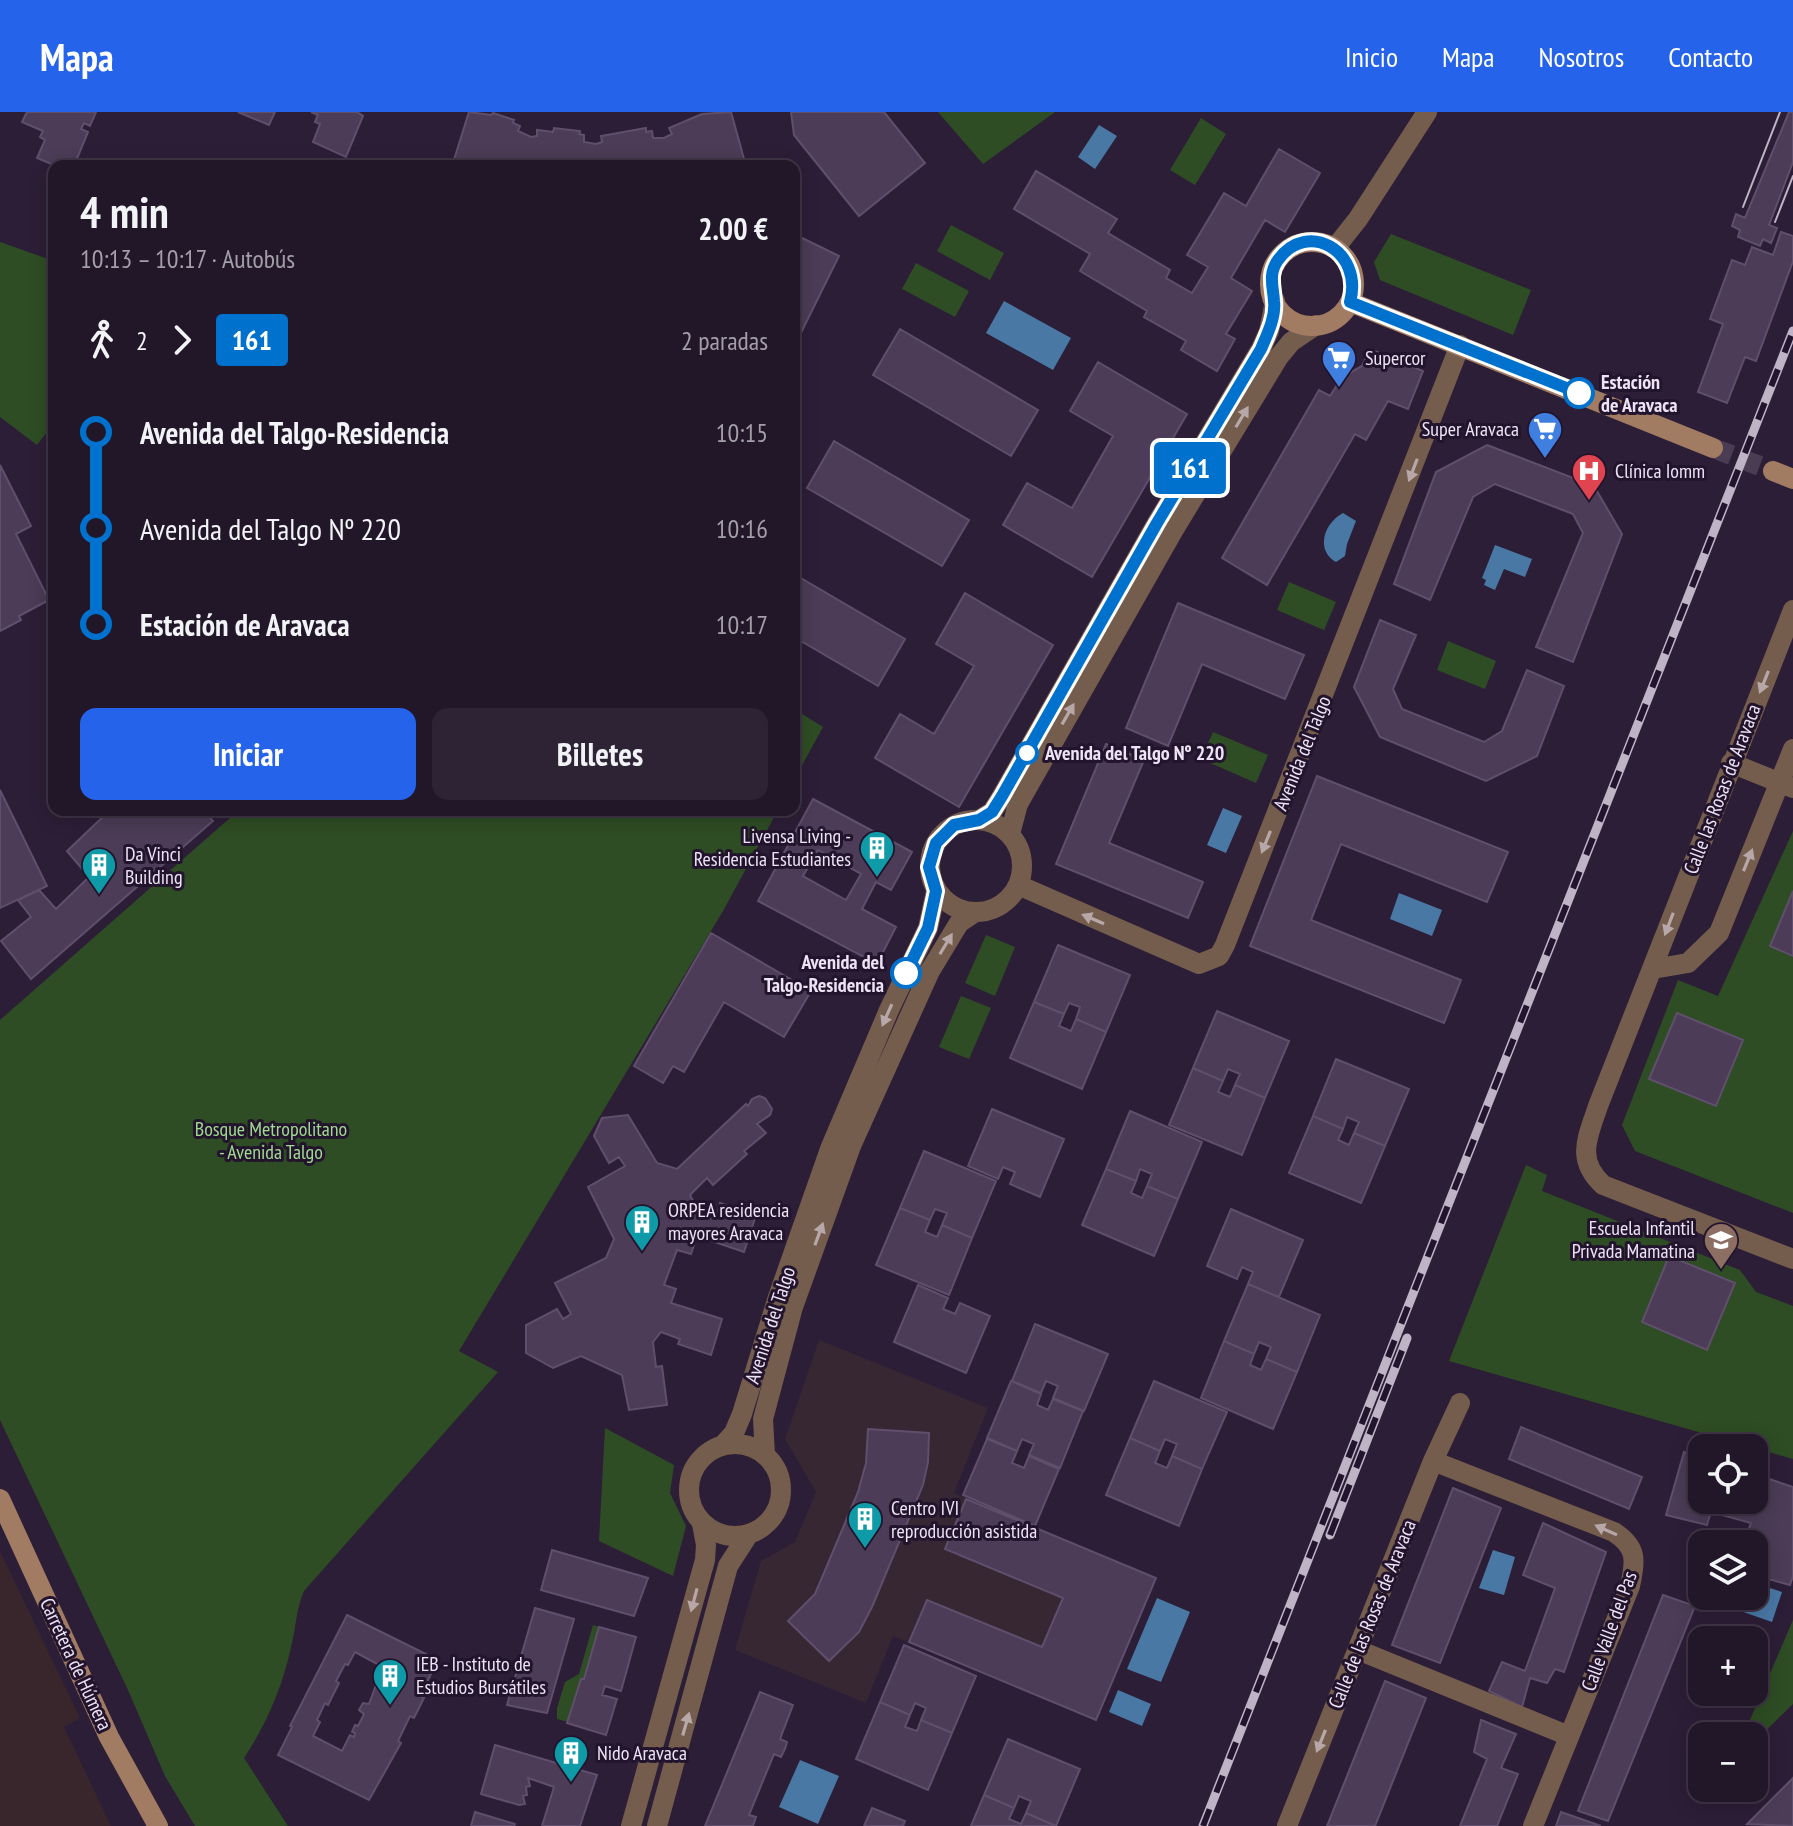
<!DOCTYPE html>
<html lang="es">
<meta charset="utf-8">
<style>
body{margin:0;font-family:"PT Sans Narrow",sans-serif;background:#2e2335;color:#f1f3f6;height:100vh;display:flex;flex-direction:column;font-size:30px;white-space:nowrap}
*{box-sizing:border-box;margin:0}
p{font-size:26px;color:#a29fa8}
.icon{flex:none;width:44px;height:44px;fill:none;stroke:currentColor;stroke-width:2;stroke-linecap:round;stroke-linejoin:round}
.map{position:relative;flex:1;overflow:hidden}
.panel{position:absolute;left:48px;top:48px;width:752px;height:656px;display:flex;flex-direction:column;background:#221629;border-radius:16px;box-shadow:0 4px 20px #0003,0 0 0 2px #3f3546}
.panel>*{flex:none}
.badge{padding:0 16px;border-radius:6px;font-size:28px;line-height:52px}
.fabs{position:absolute;left:1688px;top:1322px;display:grid;gap:16px}
.fabs a{display:grid;place-items:center;width:80px;height:80px;border-radius:16px;background:#221629;box-shadow:0 4px 20px #0003,0 0 0 2px #3f3546;font-size:40px}
.map>.badge{position:absolute;translate:-50% -50%;box-shadow:0 0 0 4px #fff}
.legs{display:flex;align-items:center;gap:12px;height:88px;padding:0 32px;font-size:26px}
.legs p{margin-inline-start:auto}
.overview{display:flex;align-items:center;justify-content:space-between;height:136px;padding:0 32px}
h1{font-size:44px;font-weight:700;line-height:60px}
.primary-button{display:flex;gap:16px;margin-top:auto;padding:16px 32px}
.primary-button a{flex:1;height:92px;border-radius:16px;background:#2563eb;color:#fff;font-size:32px;font-weight:700;line-height:92px;text-align:center}
.primary-button a+a{background:#2e2335;color:#f1f3f6}
ul{padding:0 32px;list-style:none}
li{display:flex;align-items:center;gap:28px;height:96px;font-size:30px}
li i{display:grid;place-items:center;width:12px;height:100%;margin:0 10px;background:currentColor}
li i::after{content:'';width:20px;height:20px;margin:-10px;border:6px solid;border-radius:50%;background:#221629}
li p{margin-inline-start:auto}
li:first-child i{background:linear-gradient(#0000 50%,currentColor 0)}
li:last-child i{background:linear-gradient(currentColor 50%,#0000 0)}
header{display:flex;align-items:center;gap:48px;box-sizing:border-box;height:112px;padding:0 40px;background:#2563eb;color:#fff}
header strong{font-size:38px}
nav{display:flex;gap:44px;margin-inline-start:auto;font-size:28px}
.map>svg:first-child{display:block}
.commercial{fill:#362733}
.industrial{fill:#39262c}
.green{fill:#2e4d24}
.water{fill:#4978a5}
.building{fill:#4c3c57;stroke:#604f6c;stroke-width:2;fill-rule:evenodd}
.lines{fill:none;stroke-linecap:round;stroke-linejoin:round}
.secondary-tunnel{stroke:#4a3c53;stroke-width:20;stroke-dasharray:20 10;stroke-linecap:butt}
.street{stroke:#745d4d;stroke-width:20}
.secondary{stroke:#a17c62;stroke-width:20}
.tram{stroke:#bfb4c6;stroke-width:2}
.rail-casing{stroke:#bfb4c6;stroke-width:9}
.rail{stroke:#23142d;stroke-width:6;stroke-dasharray:18;stroke-linecap:butt}
.oneway{fill:#b7a7a9}
.line-1-casing{stroke:#fff;stroke-width:18}
.line-1{stroke:#0072ce;stroke-width:12}
.stop-1-dot{fill:#fff;stroke:#0072ce;stroke-width:4}
.labels{text-anchor:middle;stroke-width:6;stroke-linejoin:round;paint-order:stroke}
.poi-label{font-size:20px;fill:#ede3f4;stroke:#23142d;text-anchor:start}
.stop-label{font-size:20px;font-weight:bold;fill:#ede3f4;stroke:#23142d;text-anchor:start}
.street-label{font-size:20px;fill:#ede3f4;stroke:#23142d}
.park-label{font-size:20px;fill:#a0da90;stroke:#23142d}
</style>
<header>
<strong>Mapa</strong>
<nav><a>Inicio</a><a>Mapa</a><a>Nosotros</a><a>Contacto</a></nav>
</header>
<div class="map">
<svg width="1793" height="1714" viewBox="0 0 1793 1714">
<rect width="100%" height="100%" fill="#2d1e37"/>
<path class="commercial" d="M819,1228L988,1296L954,1381L1156,1466L1096,1608L893,1524L866,1591L735,1538L761,1449L795,1430L816,1380L785,1327Z"/>
<path class="industrial" d="M0,1439L80,1606L64,1615L111,1714H0Z"/>
<path class="green" d="M938,0H1055L983,52Z
M1201,6L1226,22L1195,73L1170,58Z
M951,113L1004,141L990,168L937,139Z
M1391,122L1531,178L1513,223L1380,168L1374,150Z
M0,130L54,149V311L37,333L0,305Z
M916,151L969,179L955,205L902,177Z
M1289,470L1336,490L1324,518L1277,498Z
M1448,529L1496,549L1485,577L1437,558Z
M794,597L823,615L794,668Z
M1213,620L1268,643L1256,671L1201,647Z
M239,698H778L723,799L459,1239L498,1260L304,1479C296,1497 296,1516 291,1535C283,1574 266,1613 244,1646L288,1714H195L165,1664L128,1578L0,1308V908Z
M1793,719V1101L1635,1039L1622,1013L1678,868L1718,884Z
M986,823L1015,835L995,884L965,871Z
M961,884L991,896L969,947L939,935Z
M1526,1053L1547,1063L1542,1079L1740,1158L1756,1180L1793,1194V1347L1449,1249Z
M605,1316L674,1353L670,1381L686,1414L673,1464L599,1429Z
M1793,1508V1592L1754,1630V1624H1743Z
M593,1513L599,1515L584,1567H581L568,1610L557,1607V1596L565,1570L579,1562Z"/>
<path class="water" d="M1099,13L1117,24L1095,57L1078,45Z
M1004,189L1071,226L1053,258L986,221Z
M1343,401L1356,409L1347,432L1345,444L1336,450C1315,438 1324,411 1343,401Z
M1495,433L1532,447L1525,465L1504,457L1495,478L1484,473L1486,468L1482,466Z
M1223,696L1242,704L1226,741L1207,733Z
M1399,781L1442,798L1432,824L1390,807Z
M1493,1438L1515,1445L1504,1483L1479,1476Z
M1754,1471L1782,1480L1772,1510L1729,1495L1732,1484H1754Z
M1157,1486L1190,1500L1161,1570L1127,1557Z
M1118,1578L1151,1592L1142,1614L1109,1600Z
M800,1648L839,1664L818,1712L779,1695Z"/>
<path class="building" d="M27,0H96L90,14L84,11L81,17L88,20L74,54H56L37,46L45,28L40,25L43,19L22,10Z
M238,0H275L269,13Z
M311,0H357L363,4L346,45L313,30L320,12L315,10L318,3Z
M469,0L491,3L493,1L514,8L513,11L520,14L518,19L531,25L537,24V18L553,20L554,16L580,19L579,22L584,23V30L596,32L602,30L601,24L646,16V20L652,19L653,26H664L672,22L669,16L702,2L731,0L746,54H452Z
M791,0H884L925,51L859,104L794,23Z
M1789,0H1793V50L1769,113L1777,116L1771,131L1763,127L1760,134L1738,125L1740,118L1732,114L1736,102L1745,106Z
M1279,37L1320,61L1285,120L1265,108L1231,166L1252,179L1226,222L1235,227L1217,259L1181,238L1186,229L1144,205L1147,199L1080,159L1090,142L1014,97L1036,59L1117,107L1108,121L1170,158L1166,166L1192,181L1208,155L1187,143L1224,81L1246,94Z
M1781,120L1793,124V149L1756,249L1745,245L1727,291L1698,280L1723,212L1710,207L1732,148L1745,153L1752,135L1773,143Z
M794,122L839,144L794,235Z
M900,217L1038,298L1011,344L873,263Z
M1370,237L1423,259L1408,297L1388,289L1366,328L1355,322L1267,473L1222,446L1319,278L1330,284L1342,265L1362,254Z
M1098,250L1187,302L1092,465L1003,413L1027,371L1072,396L1113,324L1070,299Z
M834,329L969,408L942,454L807,376Z
M1487,333L1594,374L1622,422L1573,550L1536,535L1583,421L1573,402L1495,372L1473,385L1430,488L1394,472L1436,360Z
M0,353L31,414L16,422L49,488L19,504L21,508L0,519Z
M794,462L905,527L878,574L794,525Z
M965,481L1053,533L959,695L875,646L900,602L934,622L974,554L936,532Z
M1178,491L1304,543L1285,587L1202,552L1168,634L1126,616Z
M1380,508L1416,523L1393,577L1402,597L1484,630L1502,619L1527,558L1564,574L1537,644L1486,669L1380,625L1354,575Z
M1106,632L1144,648L1109,731L1203,770L1188,806L1056,752Z
M1317,664L1508,740L1487,790L1341,732L1311,808L1461,868L1444,911L1250,834Z
M0,678L47,774L0,796Z
M813,687L912,740L891,778L876,770L862,797L896,815L877,852L758,789ZM818,738L861,762L846,788L803,764Z
M110,698H203L213,709L31,867L1,829L31,805L18,788L39,778L56,797L89,765L67,739Z
M1793,779V844L1770,834Z
M711,821L811,879L784,925L724,890L684,960L673,954L663,971L634,954Z
M1058,833L1130,863L1106,920L1076,907L1080,895L1069,891L1064,902L1034,890Z
M1034,890L1064,902L1059,914L1071,919L1076,907L1106,920L1082,977L1010,946Z
M1217,899L1289,929L1265,986L1235,973L1240,962L1228,957L1223,969L1193,956Z
M1677,901L1743,928L1716,994L1649,967Z
M1336,947L1409,977L1385,1034L1354,1021L1359,1010L1347,1005L1343,1017L1313,1004Z
M1193,956L1223,969L1218,980L1230,985L1235,973L1265,986L1242,1043L1169,1013Z
M759,984L765,986L772,997L770,1003L757,1012L766,1021L744,1039L747,1042L713,1073L707,1066L690,1083L695,1093L717,1101L720,1091L756,1103L744,1140L697,1124L691,1142L677,1138L664,1173L676,1177L671,1191L722,1207L711,1243L678,1232L680,1227L661,1220L653,1230L656,1255L662,1254L667,1293L629,1298L622,1263L581,1244L553,1256L526,1241V1213L557,1197L563,1207L571,1202L555,1171L606,1146L614,1127L588,1075L625,1054L619,1045L609,1051L594,1024L602,1006L628,1003L657,1051L677,1057L746,992L748,994L752,987Z
M992,997L1064,1027L1040,1085L1010,1072L1015,1060L1003,1055L998,1067L968,1054Z
M1130,999L1202,1030L1178,1087L1147,1074L1152,1062L1140,1057L1136,1069L1106,1057Z
M1313,1004L1343,1017L1338,1028L1349,1033L1354,1021L1385,1034L1361,1091L1289,1061Z
M924,1039L996,1069L972,1126L942,1113L947,1101L935,1097L930,1108L900,1096Z
M1106,1057L1136,1069L1131,1081L1142,1086L1147,1074L1178,1087L1154,1144L1082,1113Z
M900,1096L930,1108L925,1120L937,1125L942,1113L972,1126L949,1183L876,1153Z
M1231,1097L1303,1128L1279,1185L1248,1172L1253,1160L1242,1155L1237,1167L1207,1154Z
M1669,1144L1735,1171L1707,1238L1642,1210Z
M1248,1172L1320,1203L1297,1260L1266,1247L1271,1235L1259,1230L1254,1242L1224,1229Z
M918,1173L948,1186L943,1197L955,1202L960,1191L990,1204L966,1261L894,1230Z
M1035,1212L1108,1242L1084,1299L1053,1286L1058,1274L1046,1269L1041,1281L1012,1269Z
M1224,1229L1254,1242L1250,1253L1261,1258L1266,1247L1297,1260L1273,1317L1201,1286Z
M1011,1269L1041,1282L1037,1293L1048,1298L1053,1287L1083,1299L1060,1356L1029,1343L1034,1332L1022,1327L1017,1339L987,1326Z
M1154,1269L1227,1300L1202,1357L1172,1344L1177,1332L1165,1327L1160,1339L1130,1326Z
M1521,1315L1642,1365L1629,1397L1509,1347Z
M868,1317L929,1321L928,1350L923,1373L872,1495L859,1520L829,1549L788,1509L815,1482L826,1456L858,1380L866,1351Z
M1130,1326L1160,1339L1155,1351L1167,1356L1172,1344L1202,1357L1179,1414L1106,1383Z
M987,1327L1017,1339L1012,1351L1024,1356L1029,1344L1059,1357L1035,1414L963,1383Z
M1684,1340L1702,1345V1388H1754V1362L1793,1375V1464L1790,1473L1754,1463V1432H1743L1751,1411L1711,1400L1707,1413L1666,1403Z
M1453,1376L1501,1396L1440,1551L1392,1533Z
M966,1387L1156,1466L1096,1608L909,1530L927,1488L1042,1535L1063,1486L945,1437Z
M1543,1411L1606,1440L1564,1560L1555,1557L1547,1571L1530,1566L1522,1595L1489,1579L1502,1550L1525,1559L1555,1476L1523,1463Z
M552,1438L648,1466L634,1504L541,1478Z
M1663,1483L1695,1494L1608,1709L1578,1699Z
M535,1496L574,1507L547,1601L507,1593Z
M347,1503L438,1548L420,1584L424,1586L414,1606L410,1604L398,1629L401,1631L369,1688L278,1643L292,1615L290,1614ZM355,1540L383,1555L377,1569L380,1571L379,1574L376,1573L369,1592L363,1591L359,1598L364,1602L358,1614L355,1613L352,1620L355,1621L354,1625L350,1623L342,1639L313,1624L320,1610L317,1608L325,1591L328,1593L339,1571L336,1569L345,1552L348,1553Z
M599,1515L636,1525L621,1579L605,1574L602,1583L617,1587L606,1623L567,1611L581,1567H584Z
M904,1533L976,1564L952,1621L921,1608L926,1596L915,1591L910,1603L880,1590Z
M1385,1569L1426,1586L1375,1714H1327Z
M760,1580L793,1593L780,1627L787,1630L785,1637L781,1645L774,1642L749,1703L756,1705L753,1714H705Z
M880,1590L910,1603L905,1615L917,1619L921,1608L952,1621L928,1678L856,1647Z
M1481,1608L1516,1622L1501,1656L1518,1662L1497,1714H1460L1487,1647L1474,1640Z
M1008,1627L1080,1657L1056,1714L1026,1701L1031,1689L1019,1684L1014,1696L984,1683Z
M495,1633L597,1663L580,1714H542L554,1675L534,1668L528,1666L530,1674L526,1675L527,1683L523,1684L525,1692L519,1693L481,1682Z
M1793,1666V1714L1747,1712Z
M984,1683L1014,1696L1009,1707L1021,1712L1026,1701L1056,1714H971Z
M872,1696L905,1709L903,1714H864Z
M475,1700L515,1712L514,1714H471Z
M1561,1700L1601,1714H1556Z"/>
<g class="lines">
<path class="secondary-tunnel" d="M1713,336L1773,359"/>
<path class="street" d="M1335,136L1358,107L1427,0
M1793,498L1598,994C1588,1025 1575,1047 1603,1073L1793,1147
M1731,651L1793,676
M930 754a46 46 0 1 1 92 0a46 46 0 1 1-92 0Z
M979,708L992,700L1002,684L1157,411L1261,237L1269,219L1275,189
M1010,722L1018,692L1173,419L1278,246L1291,230L1316,213
M1018,773L1199,852L1219,844L1225,833L1460,233
M1653,857L1688,851L1719,821L1793,637
M689 1378a46 46 0 1 1 92 0a46 46 0 1 1-92 0Z
M723,1333L734,1321L742,1302L778,1185L830,1037L889,898L928,816L936,779
M765,1343L763,1307L793,1195L851,1034L930,859L959,811L974,801
M1433,1349L1614,1420C1637,1435 1636,1448 1630,1474L1533,1714
M1358,1538L1569,1624
M631,1714L705,1448L706,1433L702,1412
M657,1714L728,1454L748,1423
M1287,1714L1433,1349L1460,1291"/>
<path class="secondary" d="M1270 172a42 42 0 1 1 84 0a42 42 0 1 1-84 0Z
M1350,190L1713,336
M1773,359L1793,367
M0,1387L109,1625L158,1714"/>
<path class="tram" d="M1743,95L1780,0
M1775,110L1793,64"/>
<g class="rail-casing">
<path id="rail" d="M1330,1423L1407,1226
M1203,1714L1793,219"/>
</g>
<use href="#rail" class="rail"/>
</g>
<defs><path id="oneway-solid" d="M-6-.8H1V-3.2L6.5 0L1 3.2V.8H-6Z" transform="scale(2)"/></defs>
<g class="oneway">
<use href="#oneway-solid" transform="translate(1242 305) rotate(-59)"/>
<use href="#oneway-solid" transform="translate(1413 358) rotate(111)"/>
<use href="#oneway-solid" transform="translate(1764 570) rotate(112)"/>
<use href="#oneway-solid" transform="translate(1068 602) rotate(-60)"/>
<use href="#oneway-solid" transform="translate(1266 730) rotate(112)"/>
<use href="#oneway-solid" transform="translate(1748 748) rotate(-68)"/>
<use href="#oneway-solid" transform="translate(1093 807) rotate(-157)"/>
<use href="#oneway-solid" transform="translate(1669 812) rotate(111)"/>
<use href="#oneway-solid" transform="translate(946 832) rotate(-59)"/>
<use href="#oneway-solid" transform="translate(887 903) rotate(114)"/>
<use href="#oneway-solid" transform="translate(819 1122) rotate(-70)"/>
<use href="#oneway-solid" transform="translate(1606 1418) rotate(-156)"/>
<use href="#oneway-solid" transform="translate(694 1488) rotate(105)"/>
<use href="#oneway-solid" transform="translate(686 1612) rotate(-74)"/>
<use href="#oneway-solid" transform="translate(1321 1629) rotate(112)"/>
</g>
<g class="lines">
<g class="line-1-casing">
<path id="line-1" d="M906,861L928,816L936,779L929,755L936,731L954,713L979,708L992,700L1002,684L1157,411L1261,237C1267,223 1276,205 1274,189C1273,174 1268,162 1278,148C1307,107 1364,139 1350,190L1579,281"/>
</g>
<use href="#line-1" class="line-1"/>
</g>
<defs>
<g id="supermarket-pin" transform="scale(1.8)"><path d="M0 17L-7.5 6A9.5 9.5 0 1 1 7.5 6Z" fill="#3f7fe0" stroke="#23142d"/><path d="M-6-5.5h2.5l.6 2H6L4.5 2H-2.5L-4.4-4H-6ZM-1.5 3.2a1.3 1.3 0 1 0 .1 0ZM3 3.2a1.3 1.3 0 1 0 .1 0Z" fill="#fff"/></g>
<g id="hospital-pin" transform="scale(1.8)"><path d="M0 17L-7.5 6A9.5 9.5 0 1 1 7.5 6Z" fill="#e0444e" stroke="#23142d"/><path d="M-5-5h3v3.5h4V-5h3V5h-3V1.5h-4V5h-3Z" fill="#fff"/></g>
<g id="building-pin" transform="scale(1.8)"><path d="M0 17L-7.5 6A9.5 9.5 0 1 1 7.5 6Z" fill="#0f9aa8" stroke="#23142d"/><path d="M-4-6H4V6H1V3H-1V6H-4ZM-2.5-4.3h1.7v1.8h-1.7ZM.8-4.3h1.7v1.8H.8ZM-2.5-1h1.7V.8h-1.7ZM.8-1h1.7V.8H.8Z" fill="#fff"/></g>
<g id="school-pin" transform="scale(1.8)"><path d="M0 17L-7.5 6A9.5 9.5 0 1 1 7.5 6Z" fill="#8d6e63" stroke="#23142d"/><path d="M0-5L7-2L0 1L-7-2ZM-4 1L0 2.5L4 1V4Q0 6-4 4Z" fill="#fff"/></g>
</defs>
<g fill-rule="evenodd">
<use href="#supermarket-pin" x="1339" y="246"/>
<use href="#supermarket-pin" x="1545" y="317"/>
<use href="#hospital-pin" x="1589" y="359"/>
<use href="#building-pin" x="877" y="736"/>
<use href="#building-pin" x="99" y="753"/>
<use href="#building-pin" x="642" y="1110"/>
<use href="#school-pin" x="1721" y="1128"/>
<use href="#building-pin" x="865" y="1407"/>
<use href="#building-pin" x="390" y="1564"/>
<use href="#building-pin" x="571" y="1641"/>
</g>
<g class="stop-1-dot">
<circle cx="1579" cy="281" r="14"/>
<circle cx="1027" cy="641" r="10"/>
<circle cx="906" cy="861" r="14"/>
</g>
<g class="labels">
<g class="poi-label">
<text x="1365" y="253">Supercor</text>
<text x="1519" y="324" text-anchor="end">Super Aravaca</text>
<text x="1615" y="366">Clínica Iomm</text>
<text x="851" y="731" text-anchor="end">Livensa Living -<tspan x="851" dy="23">Residencia Estudiantes</tspan></text>
<text x="125" y="749">Da Vinci<tspan x="125" dy="23">Building</tspan></text>
<text x="668" y="1105">ORPEA residencia<tspan x="668" dy="23">mayores Aravaca</tspan></text>
<text x="1695" y="1123" text-anchor="end">Escuela Infantil<tspan x="1695" dy="23">Privada Mamatina</tspan></text>
<text x="891" y="1403">Centro IVI<tspan x="891" dy="23">reproducción asistida</tspan></text>
<text x="416" y="1559">IEB - Instituto de<tspan x="416" dy="23">Estudios Bursátiles</tspan></text>
<text x="597" y="1648">Nido Aravaca</text>
</g>
<g class="stop-label">
<text x="1601" y="277">Estación<tspan x="1601" dy="23">de Aravaca</tspan></text>
<text x="1045" y="648">Avenida del Talgo Nº 220</text>
<text x="884" y="857" text-anchor="end">Avenida del<tspan x="884" dy="23">Talgo-Residencia</tspan></text>
</g>
<g class="street-label">
<text transform="translate(1302 641) rotate(-68)" y="7">Avenida del Talgo</text>
<text transform="translate(1722 677) rotate(-69)" y="7">Calle las Rosas de Aravaca</text>
<text transform="translate(770 1213) rotate(-72)" y="7">Avenida del Talgo</text>
<text transform="translate(1372 1502) rotate(-68)" y="7">Calle de las Rosas de Aravaca</text>
<text transform="translate(1609 1519) rotate(-70)" y="7">Calle Valle del Pas</text>
<text transform="translate(76 1552) rotate(65)" y="7">Carretera de Húmera</text>
</g>
<g class="park-label">
<text x="271" y="1024">Bosque Metropolitano<tspan x="271" dy="23">- Avenida Talgo</tspan></text>
</g>
</g>
</svg>
<div class="fabs">
<a><svg class="icon" aria-label="locate" viewBox="0 0 24 24"><circle cx="12" cy="12" r="6"/><path d="M12 2v4M12 18v4M2 12h4M18 12h4"/></svg></a>
<a><svg class="icon" aria-label="layers" viewBox="0 0 24 24"><path d="M12 4l9 5-9 5-9-5zM3 14l9 5 9-5"/></svg></a>
<a>+</a>
<a>−</a>
</div>
<b class="badge" style="left:1190px;top:356px;background:#0072ce;color:#fff">161</b>
<section class="panel">
<div class="overview"><div><h1>4 min</h1><p>10:13 – 10:17 · Autobús</p></div><b>2.00 €</b></div>
<div class="legs"><svg class="icon" aria-label="walk" viewBox="0 0 24 24"><circle cx="13" cy="4" r="2"/><path d="M13 8l-2 6 4 7M11 14l-3 7M7 12l3-4h3l4 4"/></svg>2<svg class="icon" aria-label="forward" viewBox="0 0 24 24"><path d="M9 5l7 7-7 7"/></svg><b class="badge" style="background:#0072ce;color:#fff">161</b><p>2 paradas</p></div>
<ul>
<li><i style="color:#0072ce"></i><b>Avenida del Talgo-Residencia</b><p>10:15</p></li>
<li><i style="color:#0072ce"></i><span>Avenida del Talgo Nº 220</span><p>10:16</p></li>
<li><i style="color:#0072ce"></i><b>Estación de Aravaca</b><p>10:17</p></li>
</ul>
<div class="primary-button"><a>Iniciar</a><a>Billetes</a></div>
</section>
</div>
